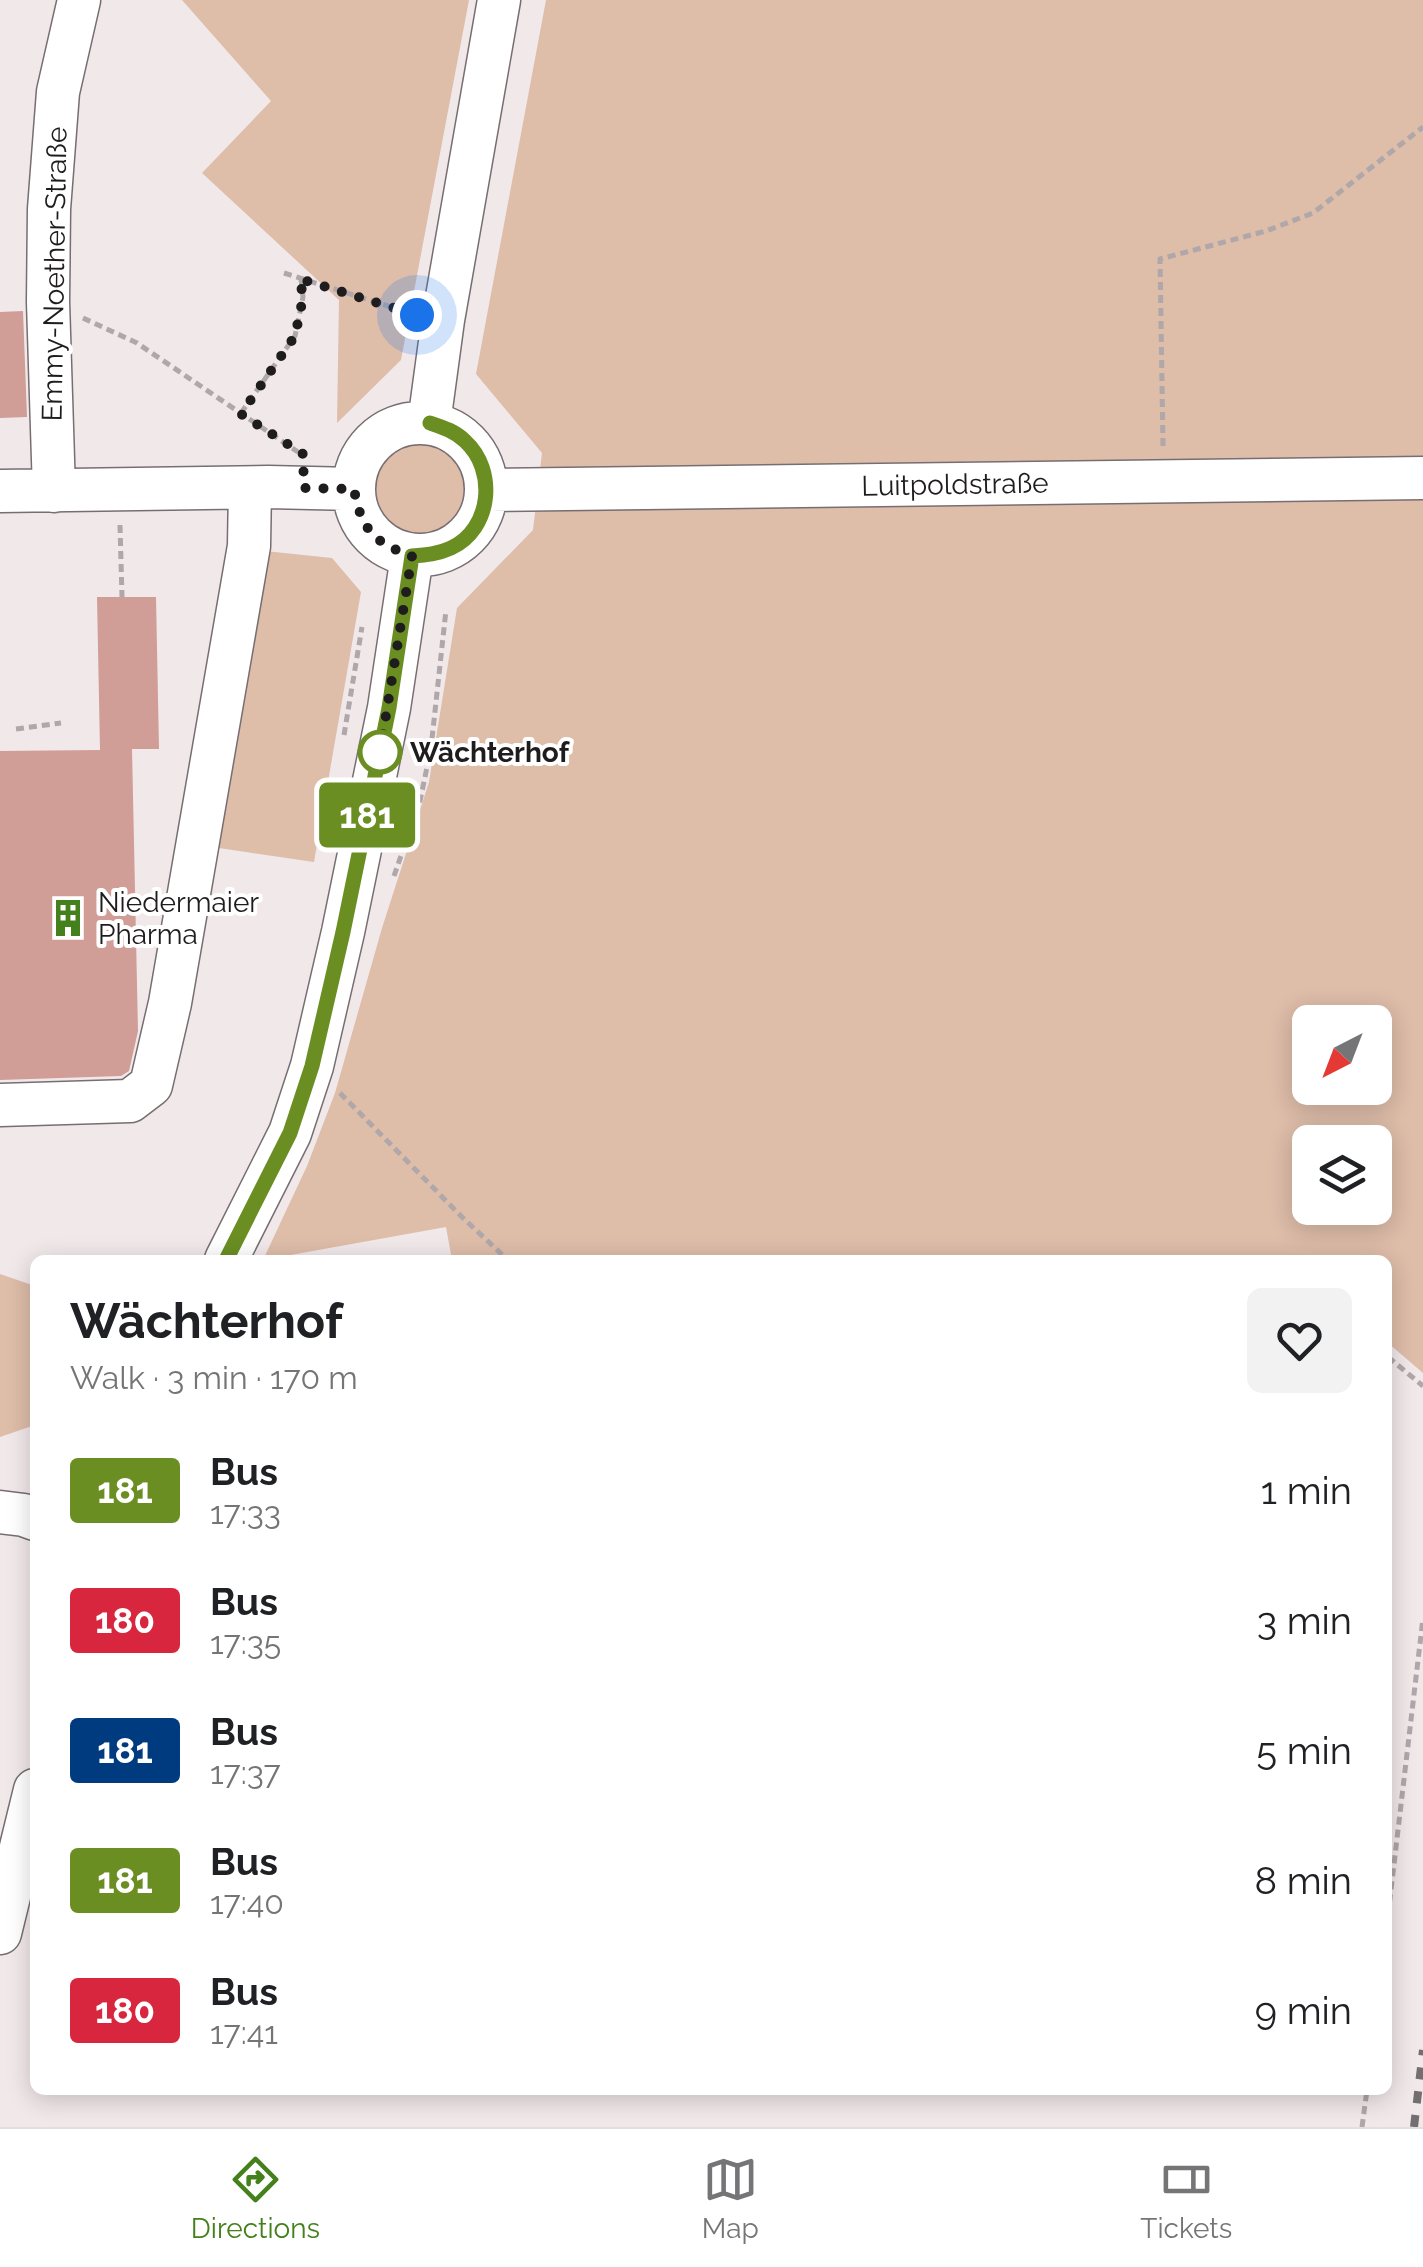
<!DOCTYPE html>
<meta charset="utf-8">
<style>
body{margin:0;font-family:Raleway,sans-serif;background:#f2f2f2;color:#202124;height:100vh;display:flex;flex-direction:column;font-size:38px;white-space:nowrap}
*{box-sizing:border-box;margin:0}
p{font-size:32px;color:#757577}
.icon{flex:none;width:55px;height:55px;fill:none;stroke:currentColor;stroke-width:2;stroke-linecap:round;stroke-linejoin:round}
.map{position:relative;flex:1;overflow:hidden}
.side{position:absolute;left:30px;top:1255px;width:1362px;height:840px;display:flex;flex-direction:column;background:#fff;border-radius:15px;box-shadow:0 5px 25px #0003}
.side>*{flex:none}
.badge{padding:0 20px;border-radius:8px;font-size:35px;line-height:65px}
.needle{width:65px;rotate:222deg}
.tools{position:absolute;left:1292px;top:1005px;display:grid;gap:20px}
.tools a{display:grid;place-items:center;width:100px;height:100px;border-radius:15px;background:#fff;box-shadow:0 5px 25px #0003;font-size:50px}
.you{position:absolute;width:50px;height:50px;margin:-25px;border:8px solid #fff;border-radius:50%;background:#1a73e8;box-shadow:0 0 0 15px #1a73e833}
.map>.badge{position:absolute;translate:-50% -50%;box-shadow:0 0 0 5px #fff}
.round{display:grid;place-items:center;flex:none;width:105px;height:105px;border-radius:15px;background:#f2f2f2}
.head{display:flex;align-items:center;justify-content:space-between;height:170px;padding:0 40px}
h1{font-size:48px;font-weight:700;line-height:75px}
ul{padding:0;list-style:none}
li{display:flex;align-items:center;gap:30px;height:130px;padding:0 40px}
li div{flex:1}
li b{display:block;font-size:38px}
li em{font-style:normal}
li .badge{min-width:110px;font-weight:700;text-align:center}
.tab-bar{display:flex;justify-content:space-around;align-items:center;height:140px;border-top:2px solid #e0e0e0;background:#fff;font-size:28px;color:#757577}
.tab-bar a{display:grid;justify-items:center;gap:5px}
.tab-bar .active{color:#44801c}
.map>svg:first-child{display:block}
.green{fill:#debda9;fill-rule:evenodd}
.building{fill:#d09d97}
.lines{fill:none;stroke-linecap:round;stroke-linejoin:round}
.minor-casing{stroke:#776e71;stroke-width:45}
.path{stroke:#afa7a9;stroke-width:5;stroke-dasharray:8 5;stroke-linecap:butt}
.minor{stroke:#fff;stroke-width:42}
.rail{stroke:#736e6f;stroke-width:8;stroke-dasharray:12 12;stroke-linecap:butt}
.line-casing{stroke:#fff;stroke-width:22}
.line{stroke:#6b8e23;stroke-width:15}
.walk{stroke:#1f1c1d;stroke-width:10;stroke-dasharray:0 18}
.stop-dot{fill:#fff;stroke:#6b8e23;stroke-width:5}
.labels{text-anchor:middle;stroke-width:8;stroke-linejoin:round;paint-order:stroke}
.street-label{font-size:28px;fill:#1f1c1d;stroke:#fff}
.stop-label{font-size:28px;font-weight:bold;fill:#1f1c1d;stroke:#fff;text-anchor:start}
.poi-label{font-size:28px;fill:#1f1c1d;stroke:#fff;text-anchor:start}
</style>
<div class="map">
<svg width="1423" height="2127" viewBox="0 0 1423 2127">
<rect width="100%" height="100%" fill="#f1e8ea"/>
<path class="green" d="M182,0H469L401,360L337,423L339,300L202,173L271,101Z
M546,0H1423V1373L1388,1343V1260H452L446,1227L263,1260L307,1166L335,1093L382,928L429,782L457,608L533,530L542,453L476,374ZM1310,1022H1375V1088H1310ZM1310,1142H1375V1208H1310Z
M371 491a50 50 0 1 1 100 0a50 50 0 1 1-100 0Z
M265,551L332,558L361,592L314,862L212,847Z
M0,1274L35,1286V1425L0,1437Z"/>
<path class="building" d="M23,311L27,417L0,418V312Z
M97,597H156L159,749H132L138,1031L129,1071L121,1076L0,1080V751L100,750Z"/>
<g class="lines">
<g class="minor-casing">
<path id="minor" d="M429,423L443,320L499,0
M354 489a66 66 0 1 1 132 0a66 66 0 1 1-132 0Z
M487,490L1423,478
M0,491L268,487L354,489
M54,491L48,302L49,209L58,92L79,0
M0,1105L130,1101L151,1085L170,1003L249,546L250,488
M226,1260L290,1133L312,1066L343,932L389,708L412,556
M0,1512L24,1515L35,1519
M0,1933L35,1790"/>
</g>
<path class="path" d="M284,273L410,313
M83,318L137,343L298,452
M241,413L295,336L303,297L301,279
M1163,446L1160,259L1266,231L1313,213L1423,127
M120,525L122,597
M16,729L61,723
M344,735L362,627
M394,876L420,801L431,748L446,610
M340,1093L463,1218L508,1260
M1388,1357L1423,1386
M1388,1915L1423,1618
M1362,2127L1367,2090"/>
<use href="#minor" class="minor"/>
<path class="rail" d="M1414,2127L1423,2050"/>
</g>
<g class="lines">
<g class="line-casing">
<path id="line" d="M226,1260L290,1133L312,1066L343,932L389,708L412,556C426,555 438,554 451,548C492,529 497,470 465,441C455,431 442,427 430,423"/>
</g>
<use href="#line" class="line"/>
<path class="walk" d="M380,752L412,556C374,543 361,529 354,489L304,488L303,454L241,414L295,336L303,298L300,279L417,315"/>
</g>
<defs>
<g id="building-bare" transform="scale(3)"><path d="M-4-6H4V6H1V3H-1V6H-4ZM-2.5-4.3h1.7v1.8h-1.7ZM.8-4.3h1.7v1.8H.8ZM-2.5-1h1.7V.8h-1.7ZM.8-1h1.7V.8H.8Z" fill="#44801c" stroke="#fff" stroke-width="2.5" paint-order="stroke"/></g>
</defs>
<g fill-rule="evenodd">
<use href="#building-bare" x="68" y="918"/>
</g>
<circle class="stop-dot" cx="380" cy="752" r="20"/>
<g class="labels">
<g class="street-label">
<text transform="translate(54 274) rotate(-89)" y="10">Emmy-Noether-Straße</text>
<text transform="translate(955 484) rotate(-1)" y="10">Luitpoldstraße</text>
</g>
<g class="stop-label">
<text x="410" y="762">Wächterhof</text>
</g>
<g class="poi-label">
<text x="98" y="912">Niedermaier<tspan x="98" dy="32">Pharma</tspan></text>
</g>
</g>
</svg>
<div class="tools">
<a><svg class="needle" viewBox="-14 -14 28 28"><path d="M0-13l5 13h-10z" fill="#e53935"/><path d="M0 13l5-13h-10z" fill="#757577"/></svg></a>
<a><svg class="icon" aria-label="layers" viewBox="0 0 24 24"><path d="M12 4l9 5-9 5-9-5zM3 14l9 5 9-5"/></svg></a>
</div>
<div class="you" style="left:417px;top:315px"></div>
<b class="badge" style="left:367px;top:815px;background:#6b8e23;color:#fff">181</b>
<section class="side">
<div class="head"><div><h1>Wächterhof</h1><p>Walk · 3 min · 170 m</p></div><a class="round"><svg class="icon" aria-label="heart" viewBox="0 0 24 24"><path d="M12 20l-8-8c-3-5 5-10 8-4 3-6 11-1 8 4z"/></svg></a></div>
<ul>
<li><span class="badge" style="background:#6b8e23;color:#fff">181</span><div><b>Bus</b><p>17:33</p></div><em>1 min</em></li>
<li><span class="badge" style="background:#d7263d;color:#fff">180</span><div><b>Bus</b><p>17:35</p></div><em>3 min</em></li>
<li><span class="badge" style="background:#003b80;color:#fff">181</span><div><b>Bus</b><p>17:37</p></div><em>5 min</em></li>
<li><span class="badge" style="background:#6b8e23;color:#fff">181</span><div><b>Bus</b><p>17:40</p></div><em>8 min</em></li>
<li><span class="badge" style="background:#d7263d;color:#fff">180</span><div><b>Bus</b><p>17:41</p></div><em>9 min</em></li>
</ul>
</section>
</div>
<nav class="tab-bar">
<a class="active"><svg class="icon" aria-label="directions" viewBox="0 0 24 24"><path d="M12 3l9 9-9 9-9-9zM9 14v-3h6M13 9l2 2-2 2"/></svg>Directions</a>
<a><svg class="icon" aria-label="map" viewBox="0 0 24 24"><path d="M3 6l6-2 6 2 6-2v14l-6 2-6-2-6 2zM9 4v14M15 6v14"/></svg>Map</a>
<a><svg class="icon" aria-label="tickets" viewBox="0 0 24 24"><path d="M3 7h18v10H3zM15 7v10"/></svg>Tickets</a>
</nav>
